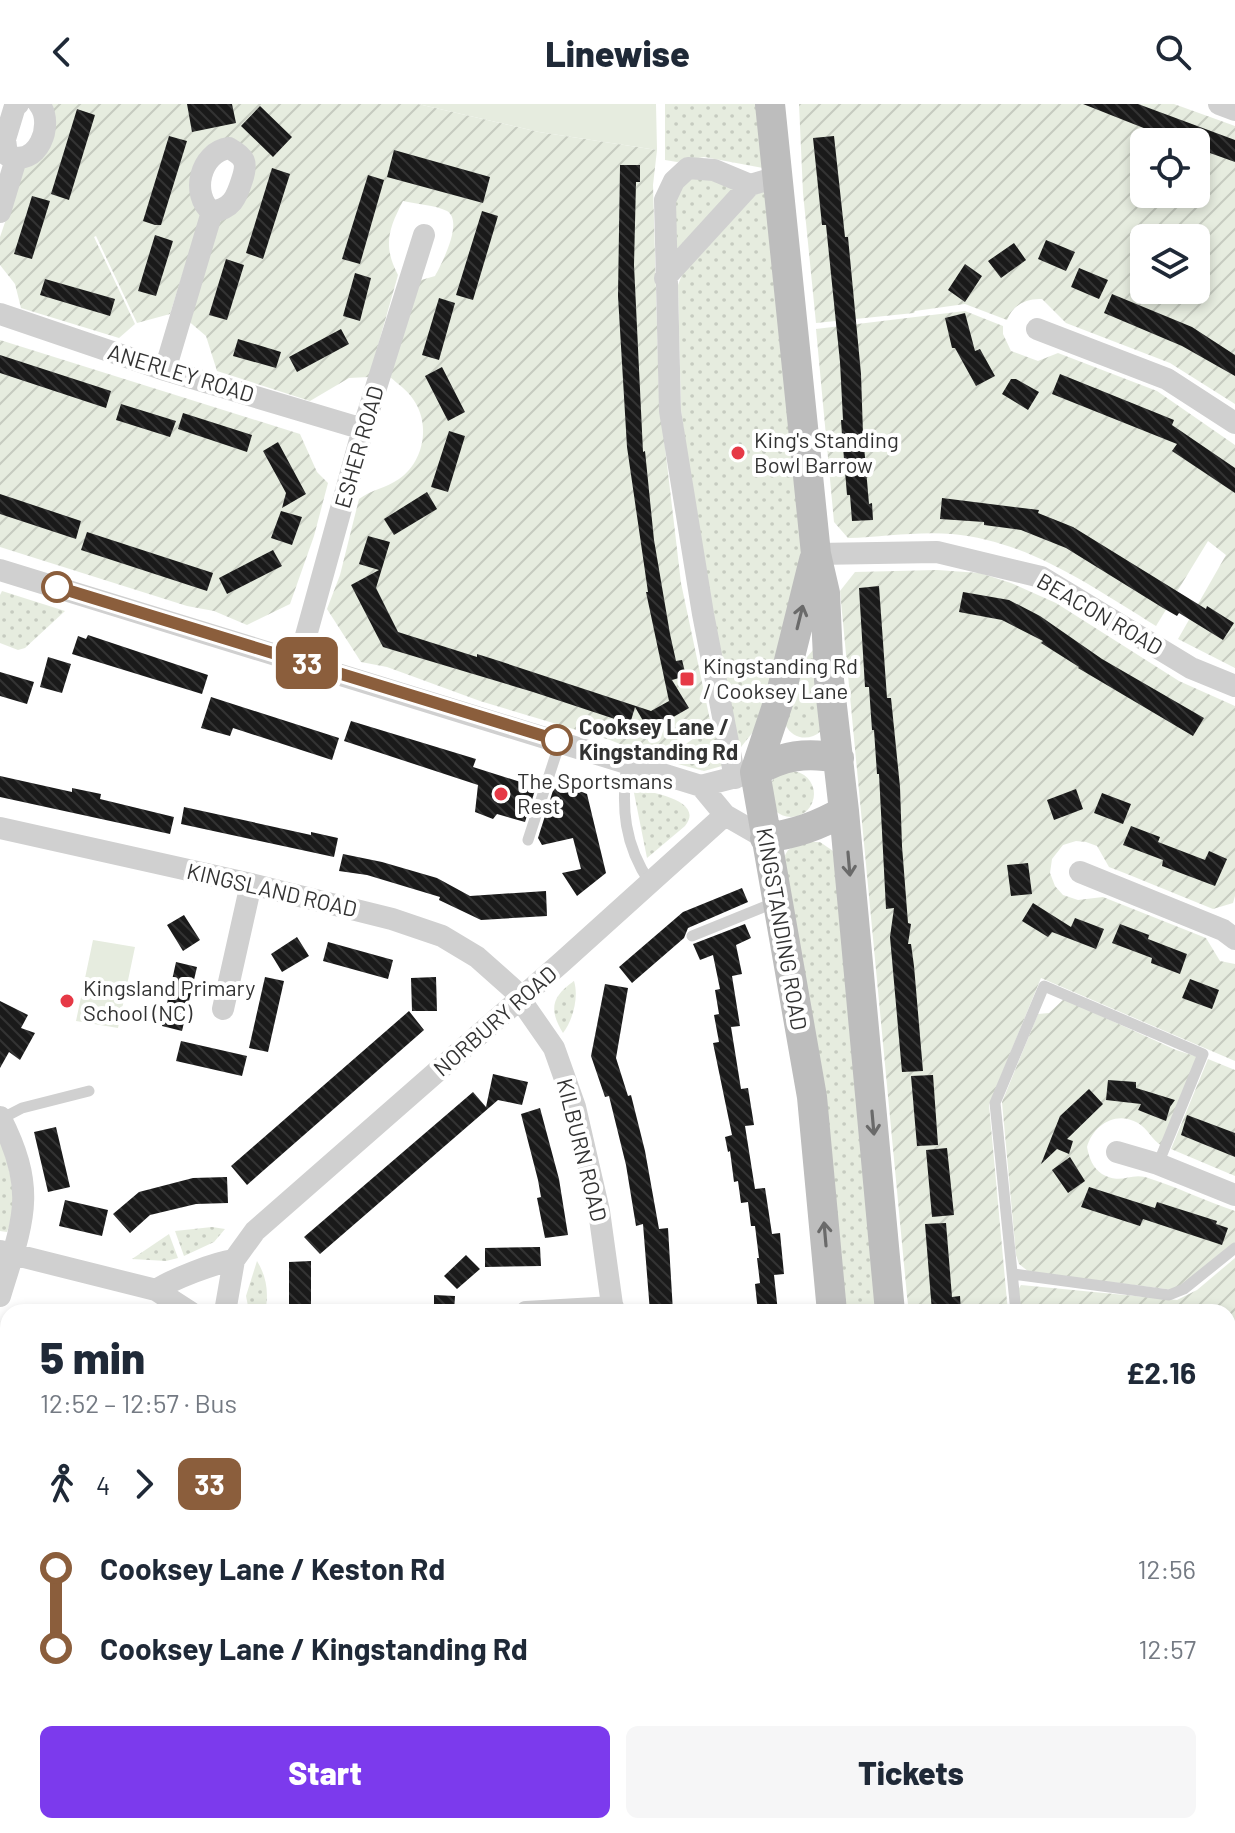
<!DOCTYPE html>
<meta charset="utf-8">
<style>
body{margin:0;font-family:Barlow,sans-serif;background:#f6f6f7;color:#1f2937;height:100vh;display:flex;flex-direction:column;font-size:30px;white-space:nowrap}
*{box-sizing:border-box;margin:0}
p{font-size:26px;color:#747a83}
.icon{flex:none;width:44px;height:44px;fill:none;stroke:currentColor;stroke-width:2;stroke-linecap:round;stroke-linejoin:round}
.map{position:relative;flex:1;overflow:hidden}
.side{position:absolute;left:0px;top:1200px;width:1236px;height:530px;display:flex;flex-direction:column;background:#fff;border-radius:24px 24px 0 0;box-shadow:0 4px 12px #0003}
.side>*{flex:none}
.badge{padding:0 16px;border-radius:12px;font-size:28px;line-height:52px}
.tools{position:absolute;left:1130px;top:24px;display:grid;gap:16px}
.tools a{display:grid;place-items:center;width:80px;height:80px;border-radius:12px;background:#fff;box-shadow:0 4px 12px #0003;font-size:40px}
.map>.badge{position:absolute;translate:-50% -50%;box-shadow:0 0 0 4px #fff}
.legs{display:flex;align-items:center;gap:12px;height:88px;padding:0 40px;font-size:26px}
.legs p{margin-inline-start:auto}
.overview{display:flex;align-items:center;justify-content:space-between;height:136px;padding:0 40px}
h1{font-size:44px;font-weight:800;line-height:60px}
.cta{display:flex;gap:16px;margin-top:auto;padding:16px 40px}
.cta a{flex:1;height:92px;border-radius:12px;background:#7c3aed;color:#fff;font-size:32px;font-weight:800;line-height:92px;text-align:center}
.cta a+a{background:#f6f6f7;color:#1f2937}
ul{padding:0 40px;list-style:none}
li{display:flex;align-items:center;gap:28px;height:80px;font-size:30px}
li i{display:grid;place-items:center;width:12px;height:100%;margin:0 10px;background:currentColor}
li i::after{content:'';width:20px;height:20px;margin:-10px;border:6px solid;border-radius:50%;background:#fff}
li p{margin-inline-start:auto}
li:first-child i{background:linear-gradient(#0000 50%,currentColor 0)}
li:last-child i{background:linear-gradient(currentColor 50%,#0000 0)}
header{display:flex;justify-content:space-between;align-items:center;height:104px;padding:0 40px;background:#fff;font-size:36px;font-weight:800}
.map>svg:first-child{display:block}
.grass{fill:url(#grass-dots)}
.park{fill:#e6ecdf}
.garden{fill:url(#garden-furrows);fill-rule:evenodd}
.building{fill:url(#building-back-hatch)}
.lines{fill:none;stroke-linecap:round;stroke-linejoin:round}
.service{stroke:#d0d0d0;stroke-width:11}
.minor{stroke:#d0d0d0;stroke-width:22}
.tertiary{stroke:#d0d0d0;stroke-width:26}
.secondary{stroke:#bdbdbd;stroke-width:30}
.oneway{stroke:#6a6a6a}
.line-1-casing{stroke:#fff;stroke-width:18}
.line-1{stroke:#8b5e3c;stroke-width:12}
.poi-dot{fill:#e63946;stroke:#fff;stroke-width:3}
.stop-1-dot{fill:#fff;stroke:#8b5e3c;stroke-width:4}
.labels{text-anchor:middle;stroke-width:8;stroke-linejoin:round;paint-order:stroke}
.street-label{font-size:22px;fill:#333;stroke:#fff}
.poi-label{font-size:22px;fill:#333;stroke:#fff;text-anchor:start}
.stop-label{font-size:22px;font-weight:bold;fill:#333;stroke:#fff;text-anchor:start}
</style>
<header><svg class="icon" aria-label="back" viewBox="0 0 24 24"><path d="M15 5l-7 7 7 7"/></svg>Linewise<svg class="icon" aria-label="search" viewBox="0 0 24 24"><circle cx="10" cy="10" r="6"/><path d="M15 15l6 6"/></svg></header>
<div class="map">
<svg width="1235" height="1729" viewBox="0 0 1235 1729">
<defs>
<pattern id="grass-dots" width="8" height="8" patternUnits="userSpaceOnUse" patternTransform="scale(2)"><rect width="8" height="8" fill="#e6ecdf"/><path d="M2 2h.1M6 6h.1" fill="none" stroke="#c6cbc0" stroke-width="1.8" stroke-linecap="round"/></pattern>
<pattern id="garden-furrows" width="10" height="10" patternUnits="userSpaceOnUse" patternTransform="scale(2)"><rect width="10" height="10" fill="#e6ecdf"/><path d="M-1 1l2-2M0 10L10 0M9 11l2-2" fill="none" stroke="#c6cbc0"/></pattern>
<pattern id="building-back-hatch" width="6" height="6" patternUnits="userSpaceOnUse" patternTransform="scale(2)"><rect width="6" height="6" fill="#1a1a1a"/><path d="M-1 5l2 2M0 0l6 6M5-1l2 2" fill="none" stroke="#333"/></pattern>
</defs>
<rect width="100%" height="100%" fill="#fff"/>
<path class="grass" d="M665,0H765L763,64L704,53L677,58L665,56Z
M697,68L736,83L677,145L674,86Z
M766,87L806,448L757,623L737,648L708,507L681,306L678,181L683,168L753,91Z
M2,487L65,507L25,544L18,546L0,539V491Z
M813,546L821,627C809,638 792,635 785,620L807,553Z
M717,618L722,662L704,667L663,656Z
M768 690a23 23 0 1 1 46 0a23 23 0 1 1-46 0Z
M633,684C649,688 706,696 685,722L647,754Z
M802,738H820L833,747L881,1208H839L780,760L788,746Z
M574,877C579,893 573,916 563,929C549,906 551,893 574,877Z
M0,1035C10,1065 20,1098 7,1128L0,1127Z
M212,1123L225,1125L214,1138L184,1152L175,1127Z
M169,1130L178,1154L166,1157L132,1155Z
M257,1157C267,1173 269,1190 265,1208L249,1207L246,1192Z"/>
<path class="park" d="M418,0H656L657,46L539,28Z
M93,836L135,843L118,924L76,917Z"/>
<path class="garden" d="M45,0H418L539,28L657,46L653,81L659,292L681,479L710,616L679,634L660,652L652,653L610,636L480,597L387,563L361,558L327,505L340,471L359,395C371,386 386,384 399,375C424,358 431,320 413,295C407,286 398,280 390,273L418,177L435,172C442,159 464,117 447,107C435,101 416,100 403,97C388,126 383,142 398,171L369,273L349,274L310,297L217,267L206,232L186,215L215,128L249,59L218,42L202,108L170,210L137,219L96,132L94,133L135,220L119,234L21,204L15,180L0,161V133Z
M799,0H1174L1235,22V300L1170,259L1066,219L1042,195C1026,194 1013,201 1007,216L965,200L915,207L914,209L816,219L803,89ZM1144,38H1196V90H1144ZM1144,134H1196V186H1144Z
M965,207L1003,222V230L1011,247L1038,257L1058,249L1157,287L1235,341V564L1178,535L1226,451L1208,437L1156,522C1092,483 1029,437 952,430C918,427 882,433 848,434L834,418L816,225Z
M0,236L300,330L317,368L328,379L314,432L290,500L247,521L214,507L187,502L0,443Z
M937,466L980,469L1011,479L1056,499L1179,577L1235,602V792L1233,799L1213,805L1127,770L1109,763L1097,742L1086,738L1076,737L1063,741L1052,755L1050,769L1055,782L1063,791L1078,796L1103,793L1206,834L1220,857L1235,860V957L1041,874L989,1001L1008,1208H909L907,1192L840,487L855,468Z
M1064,895L1176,946L1198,953L1162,1042C1152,1036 1148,1025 1138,1019C1116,1006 1093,1021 1087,1043C1089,1054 1093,1064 1102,1070C1121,1081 1129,1069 1145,1073C1175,1082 1205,1097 1235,1107V1139L1189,1177L1174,1186L1029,1168L1019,1160L1016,1151L1002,998L1038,910L1049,909Z
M1208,955L1235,966V1072L1171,1045Z
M1235,1154V1276L1228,1279V1208H1021L1018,1186L1021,1181L1177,1196L1197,1186Z
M1235,1309V1449L1228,1455V1313Z
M1235,1465V1591L1233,1592L1228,1586V1471Z
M1235,1662V1729H1154L1163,1722H1228V1668Z"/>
<path class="building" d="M187,0H232L236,19L192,28Z
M1083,0H1138L1235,36V58L1196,44V38H1179Z
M260,2L292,33L273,53L241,22Z
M77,5L95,11L69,96L51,90Z
M169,32L187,37L161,121H155L143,117Z
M834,32L845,133H848L861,270L863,330L869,400L872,399L873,416L852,417L850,391H847L842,331L841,316H843L840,258L826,121H822L813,34Z
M394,46L490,73L483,99L387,73Z
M620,61H640V78H636L634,161L643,348L645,347L654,436L670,530L676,557L682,556L686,572L672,576L689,604L649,627L635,603L630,620L533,588L383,543L351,481L379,466L359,460L368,432L390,438L376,484L398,528L477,553V550L493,555L651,607L669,597L646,488H648L627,343L618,192Z
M272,64L290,70L263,155L246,149Z
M368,71L384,76L360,160L342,155Z
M32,92L50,97L32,155L14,150Z
M482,107L498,112L473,196L456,191Z
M155,131L173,137L156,192L138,187Z
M1046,136L1075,148L1066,167L1038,155Z
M1014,139L1026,156L1001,174L988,157Z
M226,155L244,161L227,216L209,211Z
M965,160L982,172L965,198L948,186Z
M1079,164L1108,176L1099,195L1071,183Z
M355,169L371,174L360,217L343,212Z
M45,175L115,195L110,212L40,191Z
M1112,190L1192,223L1235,251V272L1182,242L1104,209Z
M439,194L455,199L439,256L422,251Z
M965,209L975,247L980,245L995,272L976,282L955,244H952L945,214Z
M341,225L349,240L297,268L289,253Z
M238,235L281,248L276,264L233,252Z
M0,251L111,287L106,304L0,269Z
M442,263L465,308L448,317L425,272Z
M1060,270L1174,316L1172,321L1235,364V389L1172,347L1177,340L1052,290Z
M1011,275H1016L1039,288L1028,306L1002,290Z
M121,300L176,317L170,333L116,316Z
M183,309L252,331L247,348L178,325Z
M449,327L465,332L448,388L431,383Z
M278,338L306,390L282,404L286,389L263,347Z
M427,388L437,405L394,431L384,415Z
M0,390L81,417L76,435L0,410Z
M942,394L1039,406L1038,409L1073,423L1206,505L1207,502L1234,519L1223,536L1179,509L1177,512L1163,504L1066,444L1021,426L984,421V418L940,415Z
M281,407L302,413L292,441L271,434Z
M87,428L213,469L207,487L81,446Z
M273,446L282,462L227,490L219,474Z
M879,482L887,594H891L900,683L902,742L908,819L911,820L908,840H911L914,862L923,967L902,968L890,833L894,804L886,805L879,670H877L874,626H872L869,583H865L859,484Z
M963,488L1009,496L1040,512L1102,555L1204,614L1193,632L1078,564L1079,563L1041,539L1043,537L1002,516L959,508Z
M88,531L208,571L202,590L72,550L78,532L86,535Z
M48,553L71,560L62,589L40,583Z
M0,568L34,578L27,600L0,592Z
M211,593L339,634L332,656L233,624L230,632L201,624Z
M351,617L476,655L473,663L536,683L525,718L497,710L493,715L475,708L478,681L344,637Z
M0,672L72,688V684L101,690L100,695L174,713L170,730L0,693Z
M565,675L579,680L577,686L587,690L606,769L577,792L562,769L581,765L573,734L542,741L538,734L556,677L563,680Z
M1076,685L1083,705L1054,716L1047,696Z
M1102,689L1131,700L1123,720L1094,709Z
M184,703L311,731V728L338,734L334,753L181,720Z
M1131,722L1160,733L1158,738L1205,756L1209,747L1227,755L1215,782L1162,762L1163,756L1123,741Z
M343,750L382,758L437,774L470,792L546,787L547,812L481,816L439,796L440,793L367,771L339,767Z
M1028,759L1032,790L1011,792L1007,761Z
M742,784L748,798L688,824L684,834L632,879L619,863L683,808Z
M1033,799L1071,823L1075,814L1104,825L1096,845L1052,828L1048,833L1022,817Z
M184,811L200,836L183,847L167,821Z
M745,820L751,834L736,841L742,870L732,872L740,922L731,923L741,985L748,984L754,1021L745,1022L755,1085L765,1084L772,1130L780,1129L784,1170L774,1171L778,1208H758L755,1180L760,1179L757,1154H759L755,1122H751L748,1098L741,1099L738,1077L734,1078L730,1047L728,1048L725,1033L732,1031L713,939L719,938L714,911L719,910L715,886L720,885L713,851L700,856L693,840Z
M1120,820L1149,831L1148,835L1187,850L1180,870L1151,859L1152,854L1112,839Z
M297,833L309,852L282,868L271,850Z
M328,838L393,856L388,875L323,857Z
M176,858L197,863L182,927L162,922Z
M265,873L284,877L268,948L249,944Z
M436,873L437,907H412L411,874Z
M1190,875L1219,886L1212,905L1182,894Z
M605,880L628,884L616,954L628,992L631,991L645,1047L659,1125L668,1124L673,1208H650L643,1120L636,1122L626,1061L609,992L605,993L591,952Z
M0,897L28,911L21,924L35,929L20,956L9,948L0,964Z
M409,907L424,926L247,1081L231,1062Z
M181,937L247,952L242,972L176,957Z
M493,970L528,978L522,1001L498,996L320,1150L304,1133L473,988L486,1003Z
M933,971L938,1041L917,1042L911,972Z
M1108,976L1136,978V984L1175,996L1170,1003L1166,1017L1138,1006L1141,1000L1106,996Z
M1089,985L1103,1000L1067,1035L1073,1037L1069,1050L1057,1045L1041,1060L1060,1012Z
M540,1004L559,1075L568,1131L545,1134L537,1094L541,1093L538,1076L521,1010Z
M1187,1011L1235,1029V1053L1181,1031Z
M56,1023L70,1083L48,1088L34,1028Z
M947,1044L954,1111L932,1113L926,1046Z
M1070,1053L1085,1077L1068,1089L1052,1066Z
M227,1073L228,1099L196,1100L150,1111L130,1129L113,1110L139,1088L193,1074Z
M1089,1083L1155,1104L1157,1098L1217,1117L1216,1120L1228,1124L1222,1141L1143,1115L1140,1122L1081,1103Z
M65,1096L108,1106L102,1132L59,1122Z
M946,1119L952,1193L960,1192L961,1208H932L925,1120Z
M540,1143L541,1162L485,1163V1144Z
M466,1151L480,1165L457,1185L444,1172Z
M311,1157V1208H289V1158Z
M434,1191L455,1192L454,1208H434Z"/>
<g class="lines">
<path class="service" d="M627,659C621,704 624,740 650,779
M528,736L560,638
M692,832L776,798
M1,1015L22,1004L89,987
M1013,1170L1169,1191L1184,1185L1235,1144
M1016,1208L995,999L1044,882L1203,950L1158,1060
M1228,1461L1235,1455
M686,1722L694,1729
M26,1728L46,1722
M575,1729L577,1722"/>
<path class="minor" d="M18,0L15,2L5,35L7,51C38,66 55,19 39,0
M1219,0L1235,6
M0,108L16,55
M665,174L750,81
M0,210L165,266L363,325
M1037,225L1167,275L1235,319
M165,266L212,108C190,91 200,48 229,44C245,53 248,58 242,76C236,95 232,104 212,108
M816,450L937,448L1041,473L1191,564L1235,582
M0,466L701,682L755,668
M299,557L363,325L424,131
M735,674L703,510L670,307L665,96L674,77L688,64L714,66L750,81L777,73
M701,682L725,711L765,734
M0,724L251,780L392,815L442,832L477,853L513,885L554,944L575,1003L599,1107L613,1208
M1080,768L1223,826L1235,835
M223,905L251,780
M0,1013C38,1087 23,1117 0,1192
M1117,1048L1158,1060L1235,1091
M0,1147L156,1186L190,1208
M156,1186C173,1175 214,1159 234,1156
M225,1208L234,1156L255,1127L562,858L725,711
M526,1208L613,1203
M1228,1296L1235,1292
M0,1540L8,1541
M737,1722L744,1729"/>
<path class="tertiary" d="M1228,1644L1235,1638
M1129,1729L1137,1722"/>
<path class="secondary" d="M770,0L816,450L825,489L829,576L844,707L890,1208
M814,456L780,593L755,668L812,993L832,1208
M755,668C783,651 806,648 839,654
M765,734C795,730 818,722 844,707
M881,1722V1729
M943,1722L944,1729"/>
</g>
<defs><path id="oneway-shaft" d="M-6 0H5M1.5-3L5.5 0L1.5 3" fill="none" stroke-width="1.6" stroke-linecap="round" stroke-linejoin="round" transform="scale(2)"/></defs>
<g class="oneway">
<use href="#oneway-shaft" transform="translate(800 513) rotate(-76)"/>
<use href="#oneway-shaft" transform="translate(849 760) rotate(85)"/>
<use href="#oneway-shaft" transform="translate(873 1019) rotate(85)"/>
<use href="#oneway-shaft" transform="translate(825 1130) rotate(-95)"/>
</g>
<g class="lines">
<g class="line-1-casing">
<path id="line-1" d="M57,483L557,636"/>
</g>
<use href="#line-1" class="line-1"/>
</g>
<g class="poi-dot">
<circle cx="738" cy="349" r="8"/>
<rect x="679" y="567" width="16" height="16" rx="4"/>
<circle cx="501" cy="690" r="8"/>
<circle cx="67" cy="897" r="8"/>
</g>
<g class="stop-1-dot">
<circle cx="57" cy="483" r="14"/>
<circle cx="557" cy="636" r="14"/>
</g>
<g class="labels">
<g class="street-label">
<text transform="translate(181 269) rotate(17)" y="8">ANERLEY ROAD</text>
<text transform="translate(359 343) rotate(-74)" y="8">ESHER ROAD</text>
<text transform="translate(1100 510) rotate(30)" y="8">BEACON ROAD</text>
<text transform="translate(272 786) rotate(13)" y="8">KINGSLAND ROAD</text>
<text transform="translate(782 825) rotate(80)" y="8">KINGSTANDING ROAD</text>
<text transform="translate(495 917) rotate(-41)" y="8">NORBURY ROAD</text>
<text transform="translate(582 1046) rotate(76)" y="8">KILBURN ROAD</text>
</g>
<g class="poi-label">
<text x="754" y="344">King's Standing<tspan x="754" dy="25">Bowl Barrow</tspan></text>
<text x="703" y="570">Kingstanding Rd<tspan x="703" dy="25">/ Cooksey Lane</tspan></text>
<text x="517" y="685">The Sportsmans<tspan x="517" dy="25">Rest</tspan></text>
<text x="83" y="892">Kingsland Primary<tspan x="83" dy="25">School (NC)</tspan></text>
</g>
<g class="stop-label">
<text x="579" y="631">Cooksey Lane /<tspan x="579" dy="25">Kingstanding Rd</tspan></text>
</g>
</g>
</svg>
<div class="tools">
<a><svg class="icon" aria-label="locate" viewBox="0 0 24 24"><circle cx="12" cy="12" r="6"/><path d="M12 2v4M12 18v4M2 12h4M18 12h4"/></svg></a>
<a><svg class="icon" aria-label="layers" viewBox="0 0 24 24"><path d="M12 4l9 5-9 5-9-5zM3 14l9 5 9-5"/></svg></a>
</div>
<b class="badge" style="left:307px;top:559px;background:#8b5e3c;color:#fff">33</b>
<section class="side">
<div class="overview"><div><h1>5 min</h1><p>12:52 – 12:57 · Bus</p></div><b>£2.16</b></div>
<div class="legs"><svg class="icon" aria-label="walk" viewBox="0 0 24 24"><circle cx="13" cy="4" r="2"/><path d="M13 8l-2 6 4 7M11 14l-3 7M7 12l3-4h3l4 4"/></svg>4<svg class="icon" aria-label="forward" viewBox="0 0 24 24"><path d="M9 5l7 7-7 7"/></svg><b class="badge" style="background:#8b5e3c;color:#fff">33</b></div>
<ul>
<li><i style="color:#8b5e3c"></i><b>Cooksey Lane / Keston Rd</b><p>12:56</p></li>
<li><i style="color:#8b5e3c"></i><b>Cooksey Lane / Kingstanding Rd</b><p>12:57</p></li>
</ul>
<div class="cta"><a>Start</a><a>Tickets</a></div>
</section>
</div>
